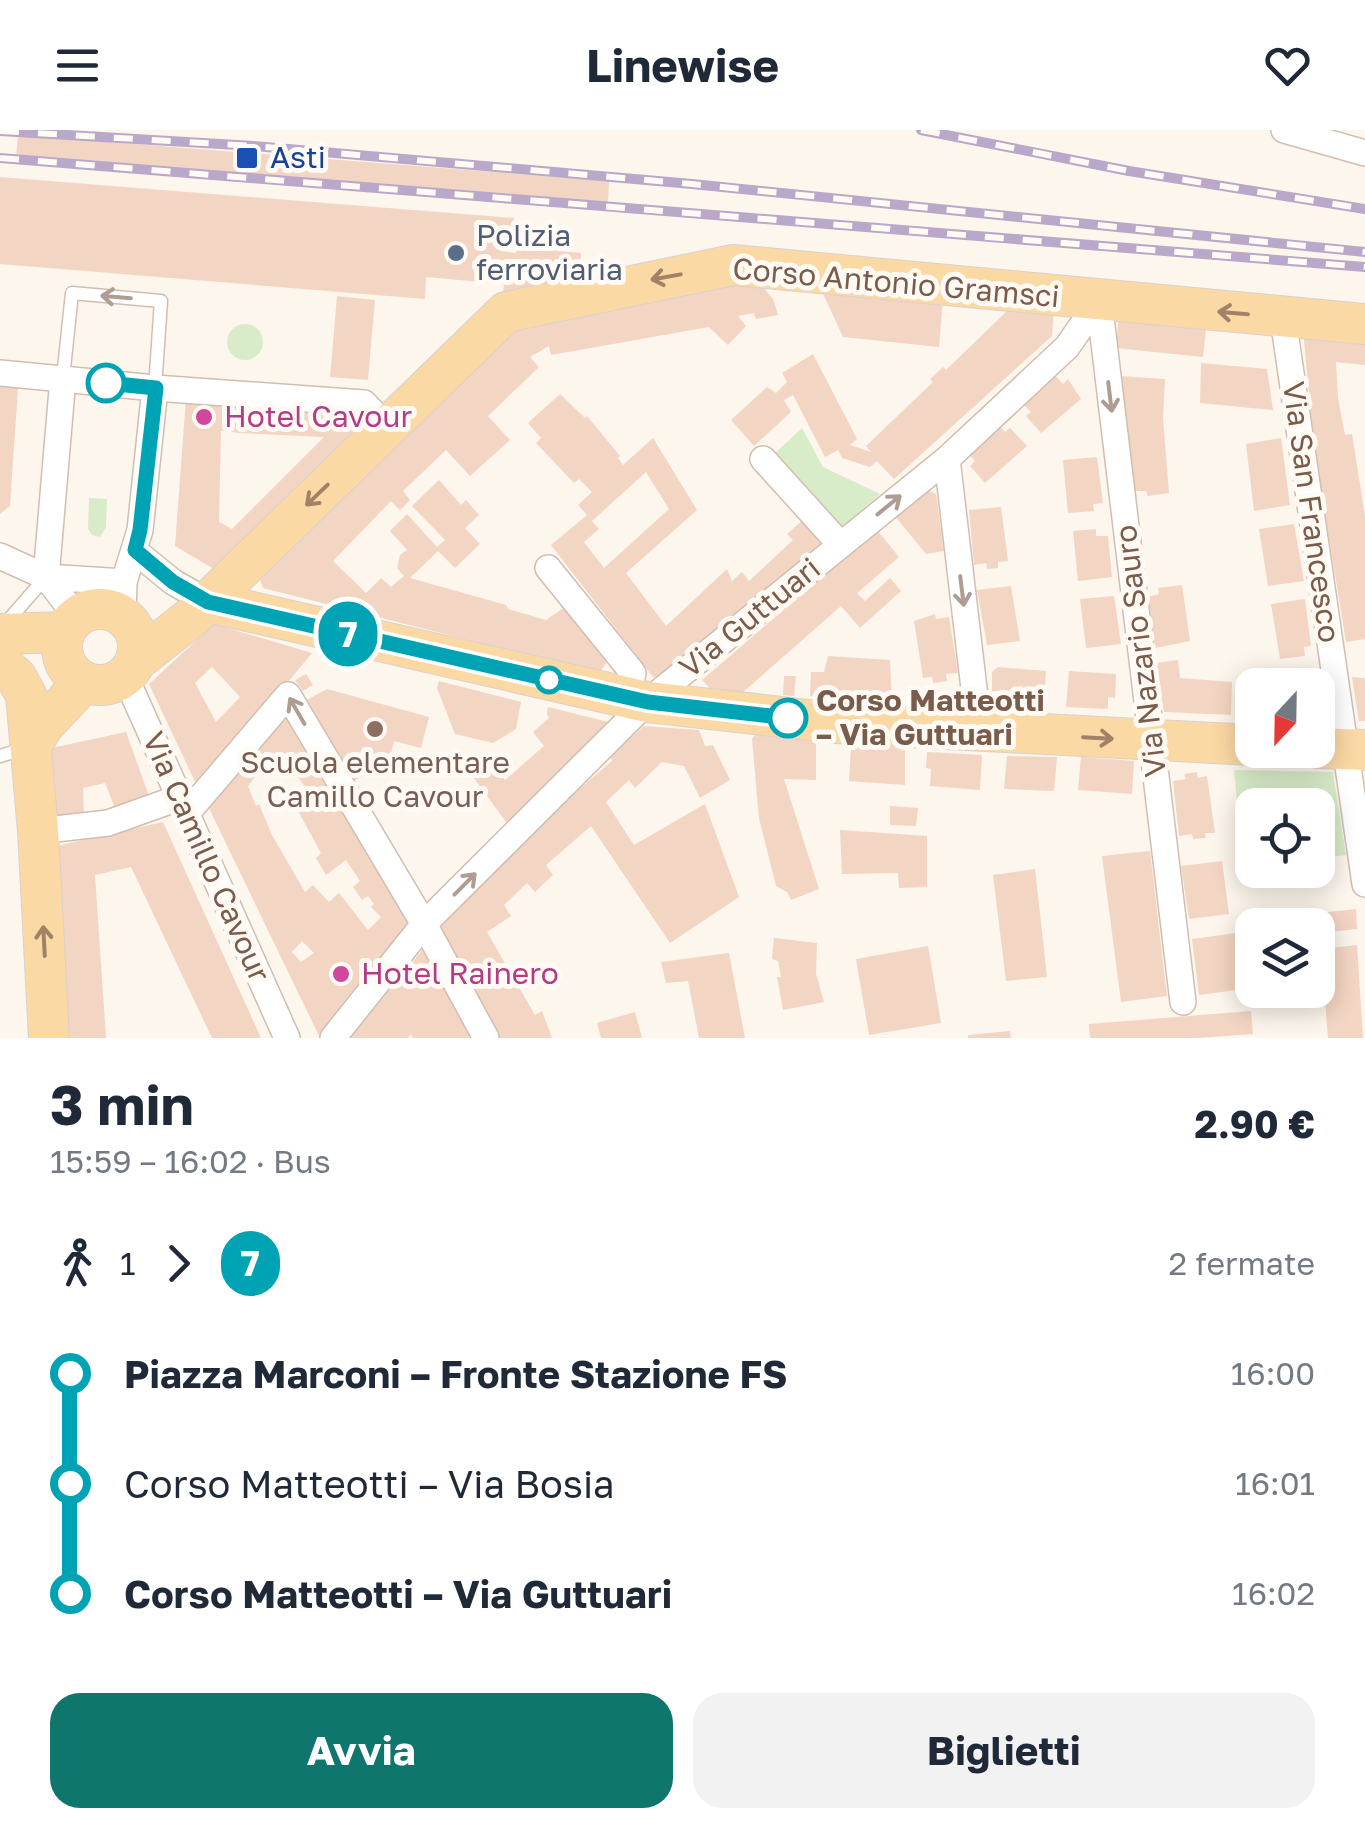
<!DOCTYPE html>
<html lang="it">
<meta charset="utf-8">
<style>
body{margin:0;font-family:"Golos Text",sans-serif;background:#f2f2f3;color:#1f2937;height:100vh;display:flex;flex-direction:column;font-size:38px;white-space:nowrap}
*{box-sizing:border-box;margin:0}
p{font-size:32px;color:#747a83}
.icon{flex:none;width:55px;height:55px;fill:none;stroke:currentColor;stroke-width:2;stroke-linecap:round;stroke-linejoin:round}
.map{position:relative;height:908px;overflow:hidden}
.side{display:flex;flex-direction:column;background:#fff;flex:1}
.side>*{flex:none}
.badge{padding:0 20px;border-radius:32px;font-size:35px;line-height:65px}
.needle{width:65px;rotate:202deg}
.tools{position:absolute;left:1235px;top:538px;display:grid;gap:20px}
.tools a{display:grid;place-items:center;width:100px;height:100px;border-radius:20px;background:#fff;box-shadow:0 5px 25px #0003;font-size:50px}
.map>.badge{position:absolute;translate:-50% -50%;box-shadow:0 0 0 5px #fff}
.legs{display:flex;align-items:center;gap:15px;height:110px;padding:0 50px;font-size:32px}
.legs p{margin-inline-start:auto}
.headline{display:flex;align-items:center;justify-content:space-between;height:170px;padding:0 50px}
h1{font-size:55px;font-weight:700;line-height:75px}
.button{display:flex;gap:20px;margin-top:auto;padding:20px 50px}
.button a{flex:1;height:115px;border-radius:30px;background:#0f766e;color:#fff;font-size:40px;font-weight:700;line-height:115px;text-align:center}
.button a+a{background:#f2f2f3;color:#1f2937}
ul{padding:0 50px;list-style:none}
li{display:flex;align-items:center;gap:35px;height:110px;font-size:38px}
li i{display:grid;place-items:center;width:15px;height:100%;margin:0 12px;background:currentColor}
li i::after{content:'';width:25px;height:25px;margin:-12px;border:8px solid;border-radius:50%;background:#fff}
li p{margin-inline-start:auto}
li:first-child i{background:linear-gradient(#0000 50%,currentColor 0)}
li:last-child i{background:linear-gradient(currentColor 50%,#0000 0)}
header{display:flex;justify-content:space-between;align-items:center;height:130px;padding:0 50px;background:#fff;font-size:45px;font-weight:700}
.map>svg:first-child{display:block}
.green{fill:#d8ecc9}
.building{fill:#f3d5c3;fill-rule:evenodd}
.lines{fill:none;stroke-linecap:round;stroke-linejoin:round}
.service-casing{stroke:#d1beb0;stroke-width:15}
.minor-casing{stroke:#d1beb0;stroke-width:28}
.primary-casing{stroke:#dad1cd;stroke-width:42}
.service{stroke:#fff;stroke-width:12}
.minor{stroke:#fff;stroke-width:25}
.primary{stroke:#fbd9a5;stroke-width:40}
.rail-casing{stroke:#b9a8c9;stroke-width:10}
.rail{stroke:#fffaf3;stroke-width:6;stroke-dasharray:19;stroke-linecap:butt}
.oneway{stroke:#a18267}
.oneway2{stroke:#af9d94}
.line-1-casing{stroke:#fff;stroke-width:22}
.line-1{stroke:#00a3b4;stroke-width:15}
.transit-dot{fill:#1a4fb4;stroke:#fffaf3;stroke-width:4}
.service-dot{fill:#5c6f8a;stroke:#fffaf3;stroke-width:4}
.stop-1-dot{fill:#fff;stroke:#00a3b4;stroke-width:5}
.hotel-dot{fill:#d1479c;stroke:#fffaf3;stroke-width:4}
.education-dot{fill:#8d6e63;stroke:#fffaf3;stroke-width:4}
.labels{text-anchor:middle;stroke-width:10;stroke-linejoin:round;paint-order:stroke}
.transit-label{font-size:30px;fill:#164399;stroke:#fffaf3;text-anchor:start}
.service-label{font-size:30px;fill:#4e5e75;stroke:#fffaf3;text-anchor:start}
.street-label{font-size:30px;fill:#7a5c4d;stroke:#fffaf3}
.hotel-label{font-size:30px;fill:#b23c85;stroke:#fffaf3;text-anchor:start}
.stop-label{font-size:30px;font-weight:bold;fill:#7a5c4d;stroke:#fffaf3;text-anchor:start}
.education-label{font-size:30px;fill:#785e54;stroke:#fffaf3}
</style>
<header><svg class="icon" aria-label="menu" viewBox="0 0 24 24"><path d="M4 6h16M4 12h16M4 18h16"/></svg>Linewise<svg class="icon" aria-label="heart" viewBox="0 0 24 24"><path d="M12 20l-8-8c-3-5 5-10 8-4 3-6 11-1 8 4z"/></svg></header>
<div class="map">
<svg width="1365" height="908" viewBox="0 0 1365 908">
<rect width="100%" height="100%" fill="#fdf6ec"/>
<path class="green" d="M227 212a18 18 0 1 1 36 0a18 18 0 1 1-36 0Z
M802,298L823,337L880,364L840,399L773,325Z
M89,368L107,369L106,397L100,407L92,405L88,399Z
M1234,640L1333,642L1346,725L1318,728V675H1252V735L1243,736Z"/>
<path class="building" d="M18,5L609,51L608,73L16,27Z
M0,47L514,88L513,108L501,107L500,121L516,123L517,117L581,123L579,153L503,164L504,154L426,147L425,169L0,134Z
M751,153L764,158L773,169L778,185L756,189L754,183L738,186L746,196L728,215L709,197L551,225L549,216L530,227L539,237L488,286L510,310L470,346L446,320L403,361L410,370L400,380L391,371L333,431L366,463L381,448L391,457L404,446L397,438L400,425L407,420L390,401L407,384L437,417L445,410L412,376L439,350L461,375L466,370L479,385L465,398L480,414L455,438L438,421L410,448L506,475L508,479L546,490L565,477L607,532L599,543L263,458L257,440L417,288L526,191L677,162L678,168L710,155Z
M820,157L943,169L939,217L843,207Z
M337,166L375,170L368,250L330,247Z
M1007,171L1054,177L1052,206L894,349L877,331L870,337L842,328L838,320L825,327L793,265L784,270L791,282L754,316L731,290L767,257L776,263L787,252L782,243L813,224L857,309L850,315L871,322L866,316L933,252L930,249L943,237L946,240L1007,181Z
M1119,184L1207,191L1203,227L1116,218Z
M1303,199L1365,204V235L1336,232L1338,268L1345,305L1352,304L1365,386V509L1346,512L1313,311Z
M1201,233L1267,239L1273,280L1200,273Z
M1055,245L1063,254L1068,249L1081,269L1041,303L1026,286L1031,282L1022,273Z
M1121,246L1165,249L1163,289L1169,363L1148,366L1146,361H1135Z
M0,256L18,258L10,376L0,384Z
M560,264L585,288L587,286L620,326L618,328L623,335L653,308L697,380L626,443L666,496L727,439L732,451L742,442L749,451L793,410L787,404L804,389L823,411L670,549L653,547L551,415L587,385L578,375L592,362L579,349L574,353L536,313L541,308L528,293ZM646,342L669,379L604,438L584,412L599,399L592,391Z
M186,268L355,280L363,304L219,442L175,416ZM221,301L240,303L324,307L232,399L219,392Z
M998,294L1005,302L1010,298L1027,316L985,353L970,336L975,331L968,323Z
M1281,308L1290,375L1254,381L1246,314Z
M1097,327L1103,373L1093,374L1094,381L1068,383L1063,330Z
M923,358L936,364L944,421L926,424L894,385Z
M1001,377L1008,431L998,432V438L987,439L986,433L974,435L969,380Z
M1294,394L1304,451L1268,456L1259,399Z
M1096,399V406H1108L1112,447L1078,451L1073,401Z
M877,400L899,427L857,463L865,471L890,448L901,461L860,498L841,476L741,564L712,560L702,550Z
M1182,455L1190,511L1155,518L1147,467L1159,464L1158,458Z
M1011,456L1020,511L987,515L977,460Z
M1114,466L1121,514L1086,518L1080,469Z
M1305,469L1311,516L1304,517L1305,526L1280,529L1271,474Z
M935,484L936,489L949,487L958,543L946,544L947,551L933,553L932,547L923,548L914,491Z
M214,494L312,523L199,660L149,554ZM212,537L240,567L216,592L195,553Z
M828,526L890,530L892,571L810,566L811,542H824Z
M1178,530L1180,548L1232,552L1231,585L1164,582L1156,533Z
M998,537L1046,541L1044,576L1003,573L1004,561H992V542Z
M1069,541L1116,544L1115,568L1108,567V579L1066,577Z
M306,544L313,555L303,561L295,550Z
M784,546H796L794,566L783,565Z
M1352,547L1365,548V591H1359Z
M1255,550L1303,552L1302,555H1254Z
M439,551L521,572L516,599L493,613L455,604L437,558Z
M327,559L429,587L421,618L394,611L390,628L375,624L370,642L354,651L307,570Z
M548,577L612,593L509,696L465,636L488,631L505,650L544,616L533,602L549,588L547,584Z
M284,579L413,792L320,908L205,670ZM281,624L305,657L290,666L321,723L316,728L326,745L346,730L360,751L353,757L362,770L368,766L374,774L371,777L381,787L368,800L339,763L329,772L313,755L305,762L272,705L259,674L256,676L248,656L265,634L268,638ZM302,811L314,823L301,832L292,822Z
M644,596L699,600L705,616L713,615L730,650L700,668L684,636L662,632L635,658L629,650L606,672L634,715L705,674L739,767L670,813L591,696L546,735L553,745L535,762L527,753L504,775L511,786L487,802L535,885L542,881L552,908H497L434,794L525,706L613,630L610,627Z
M126,602L149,666L115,678L105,653L83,658L84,687L51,689L47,619Z
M755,605L816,610V650L784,649L819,759L791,770L787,762L776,756L759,688L752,609Z
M851,615L905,618V655L849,651Z
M927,622L982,625L980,660L930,656L931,639L926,638Z
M1007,626L1057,627L1054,661L1004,659Z
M1081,627L1134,631L1132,664L1078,660Z
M1197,642L1198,648L1207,646L1215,703H1205L1206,708L1193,709L1192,704L1179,706L1173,651L1186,649L1184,644Z
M890,676L918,678L916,696L890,695Z
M163,692L261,908H212L131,737L95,745L106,908H55L48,718Z
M840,700L927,706V757L899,758L898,743L842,744Z
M1150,721L1167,866L1121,872L1102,726Z
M1222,731L1229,784L1189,789L1181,736Z
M1035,739L1047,847L1006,851L993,745Z
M1356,779L1357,799L1318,803V795H1252V810H1249L1247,791Z
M1236,803L1243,859L1199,865L1192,809Z
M774,808L817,813L816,844L824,872L783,880L777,847H781L778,831L772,829Z
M1357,815L1363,908H1328L1321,819Z
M928,816L941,893L869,905L856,829Z
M424,818L474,908H413L411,904L408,908H349Z
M729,823L745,908H699L688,851L666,853L661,832Z
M1251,881L1253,904L1197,908H1090L1089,894Z
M635,882L642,908H601L597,893Z
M1010,901L1011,908H968V905Z"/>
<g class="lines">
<g class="service-casing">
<path id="service" d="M63,248L72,163L161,171L155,258
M5,494L46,447
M0,626L26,618"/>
</g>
<g class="minor-casing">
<path id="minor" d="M1284,0L1365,23
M1099,171L1183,872
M1283,188L1365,754
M0,243L155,258L140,400L124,452L123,487
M63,248L46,447L77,487
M155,258L364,273L387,297
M763,329L840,414
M947,329L979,601
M135,421L173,452L208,472
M0,426L46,447L124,452
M548,438L633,543L627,568
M125,546L287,908
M188,682L288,565L424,794L486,908
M38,701L108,693L181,667
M333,908L424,794L647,572L947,329L1067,217L1099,171"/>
</g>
<g class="primary-casing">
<path id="primary" d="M208,472L647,572L836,593L1252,615
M62 517a38 38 0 1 1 76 0a38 38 0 1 1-76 0Z
M0,504L65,502
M136,531L193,486L506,182L733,135L1365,194
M0,533L16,547L26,565L38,701L49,908
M31,616L43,596L84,552
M1318,618L1365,620"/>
</g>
<use href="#service" class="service"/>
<use href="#minor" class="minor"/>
<use href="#primary" class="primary"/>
<g class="rail-casing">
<path id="rail" d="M921,0L1129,41L1365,79
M0,1L254,16L692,54L1365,122
M0,28L1365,137"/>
</g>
<use href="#rail" class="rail"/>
</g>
<defs><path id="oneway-shaft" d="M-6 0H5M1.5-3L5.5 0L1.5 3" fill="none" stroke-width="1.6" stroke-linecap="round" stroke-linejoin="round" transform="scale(2.5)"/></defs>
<g class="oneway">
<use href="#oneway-shaft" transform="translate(666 147) rotate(170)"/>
<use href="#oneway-shaft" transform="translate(1233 183) rotate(-175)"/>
<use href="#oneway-shaft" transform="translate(317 365) rotate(136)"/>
<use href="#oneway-shaft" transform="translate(1098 608) rotate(3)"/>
<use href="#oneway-shaft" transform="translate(44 811) rotate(-93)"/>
</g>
<g class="oneway2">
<use href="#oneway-shaft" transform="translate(116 167) rotate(-175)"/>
<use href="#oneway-shaft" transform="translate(1110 267) rotate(83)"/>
<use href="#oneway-shaft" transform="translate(889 375) rotate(-39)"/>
<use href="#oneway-shaft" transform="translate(962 461) rotate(83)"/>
<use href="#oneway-shaft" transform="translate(297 581) rotate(-120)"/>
<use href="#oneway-shaft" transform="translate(465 754) rotate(-45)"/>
</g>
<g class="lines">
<g class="line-1-casing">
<path id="line-1" d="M106,253L156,258L140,400L135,420L173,452L208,472L648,572L788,588"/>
</g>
<use href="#line-1" class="line-1"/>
</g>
<rect class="transit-dot" x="235" y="16" width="24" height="24" rx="5"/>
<circle class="service-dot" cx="456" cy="123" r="10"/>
<g class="stop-1-dot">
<circle cx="106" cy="253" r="18"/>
<circle cx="549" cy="550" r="12"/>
<circle cx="788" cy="588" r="18"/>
</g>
<g class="hotel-dot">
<circle cx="204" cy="287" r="10"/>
<circle cx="341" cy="844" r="10"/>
</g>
<circle class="education-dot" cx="375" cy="599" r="10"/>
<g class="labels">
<g class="transit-label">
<text x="270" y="38">Asti</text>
</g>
<g class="service-label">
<text x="476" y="116">Polizia<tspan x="476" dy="34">ferroviaria</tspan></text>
</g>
<g class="street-label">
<text transform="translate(896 153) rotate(5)" y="10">Corso Antonio Gramsci</text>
<text transform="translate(1311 382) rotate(82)" y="10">Via San Francesco</text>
<text transform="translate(750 488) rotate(-39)" y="10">Via Guttuari</text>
<text transform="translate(1141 521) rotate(-97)" y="10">Via Nazario Sauro</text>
<text transform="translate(206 727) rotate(66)" y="10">Via Camillo Cavour</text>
</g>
<g class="hotel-label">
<text x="224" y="297">Hotel Cavour</text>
<text x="361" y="854">Hotel Rainero</text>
</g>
<g class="stop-label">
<text x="816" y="581">Corso Matteotti<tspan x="816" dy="34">– Via Guttuari</tspan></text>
</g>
<g class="education-label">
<text x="375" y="643">Scuola elementare<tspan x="375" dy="34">Camillo Cavour</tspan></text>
</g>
</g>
</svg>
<div class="tools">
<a><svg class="needle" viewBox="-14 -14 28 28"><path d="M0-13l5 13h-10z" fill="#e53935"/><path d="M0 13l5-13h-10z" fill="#747a83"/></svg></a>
<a><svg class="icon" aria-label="locate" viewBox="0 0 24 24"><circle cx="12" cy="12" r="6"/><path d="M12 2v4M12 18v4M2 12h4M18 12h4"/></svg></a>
<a><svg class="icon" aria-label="layers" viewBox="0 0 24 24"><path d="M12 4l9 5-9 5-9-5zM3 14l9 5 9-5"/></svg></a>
</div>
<b class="badge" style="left:348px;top:504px;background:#00a3b4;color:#fff">7</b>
</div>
<section class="side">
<div class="headline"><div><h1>3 min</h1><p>15:59 – 16:02 · Bus</p></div><b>2.90 €</b></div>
<div class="legs"><svg class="icon" aria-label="walk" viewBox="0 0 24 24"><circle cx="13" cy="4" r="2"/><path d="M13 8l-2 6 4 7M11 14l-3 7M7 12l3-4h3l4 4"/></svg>1<svg class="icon" aria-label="forward" viewBox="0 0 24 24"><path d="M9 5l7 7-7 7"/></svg><b class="badge" style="background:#00a3b4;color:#fff">7</b><p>2 fermate</p></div>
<ul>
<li><i style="color:#00a3b4"></i><b>Piazza Marconi – Fronte Stazione FS</b><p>16:00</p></li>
<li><i style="color:#00a3b4"></i><span>Corso Matteotti – Via Bosia</span><p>16:01</p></li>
<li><i style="color:#00a3b4"></i><b>Corso Matteotti – Via Guttuari</b><p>16:02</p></li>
</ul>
<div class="button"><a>Avvia</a><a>Biglietti</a></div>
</section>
